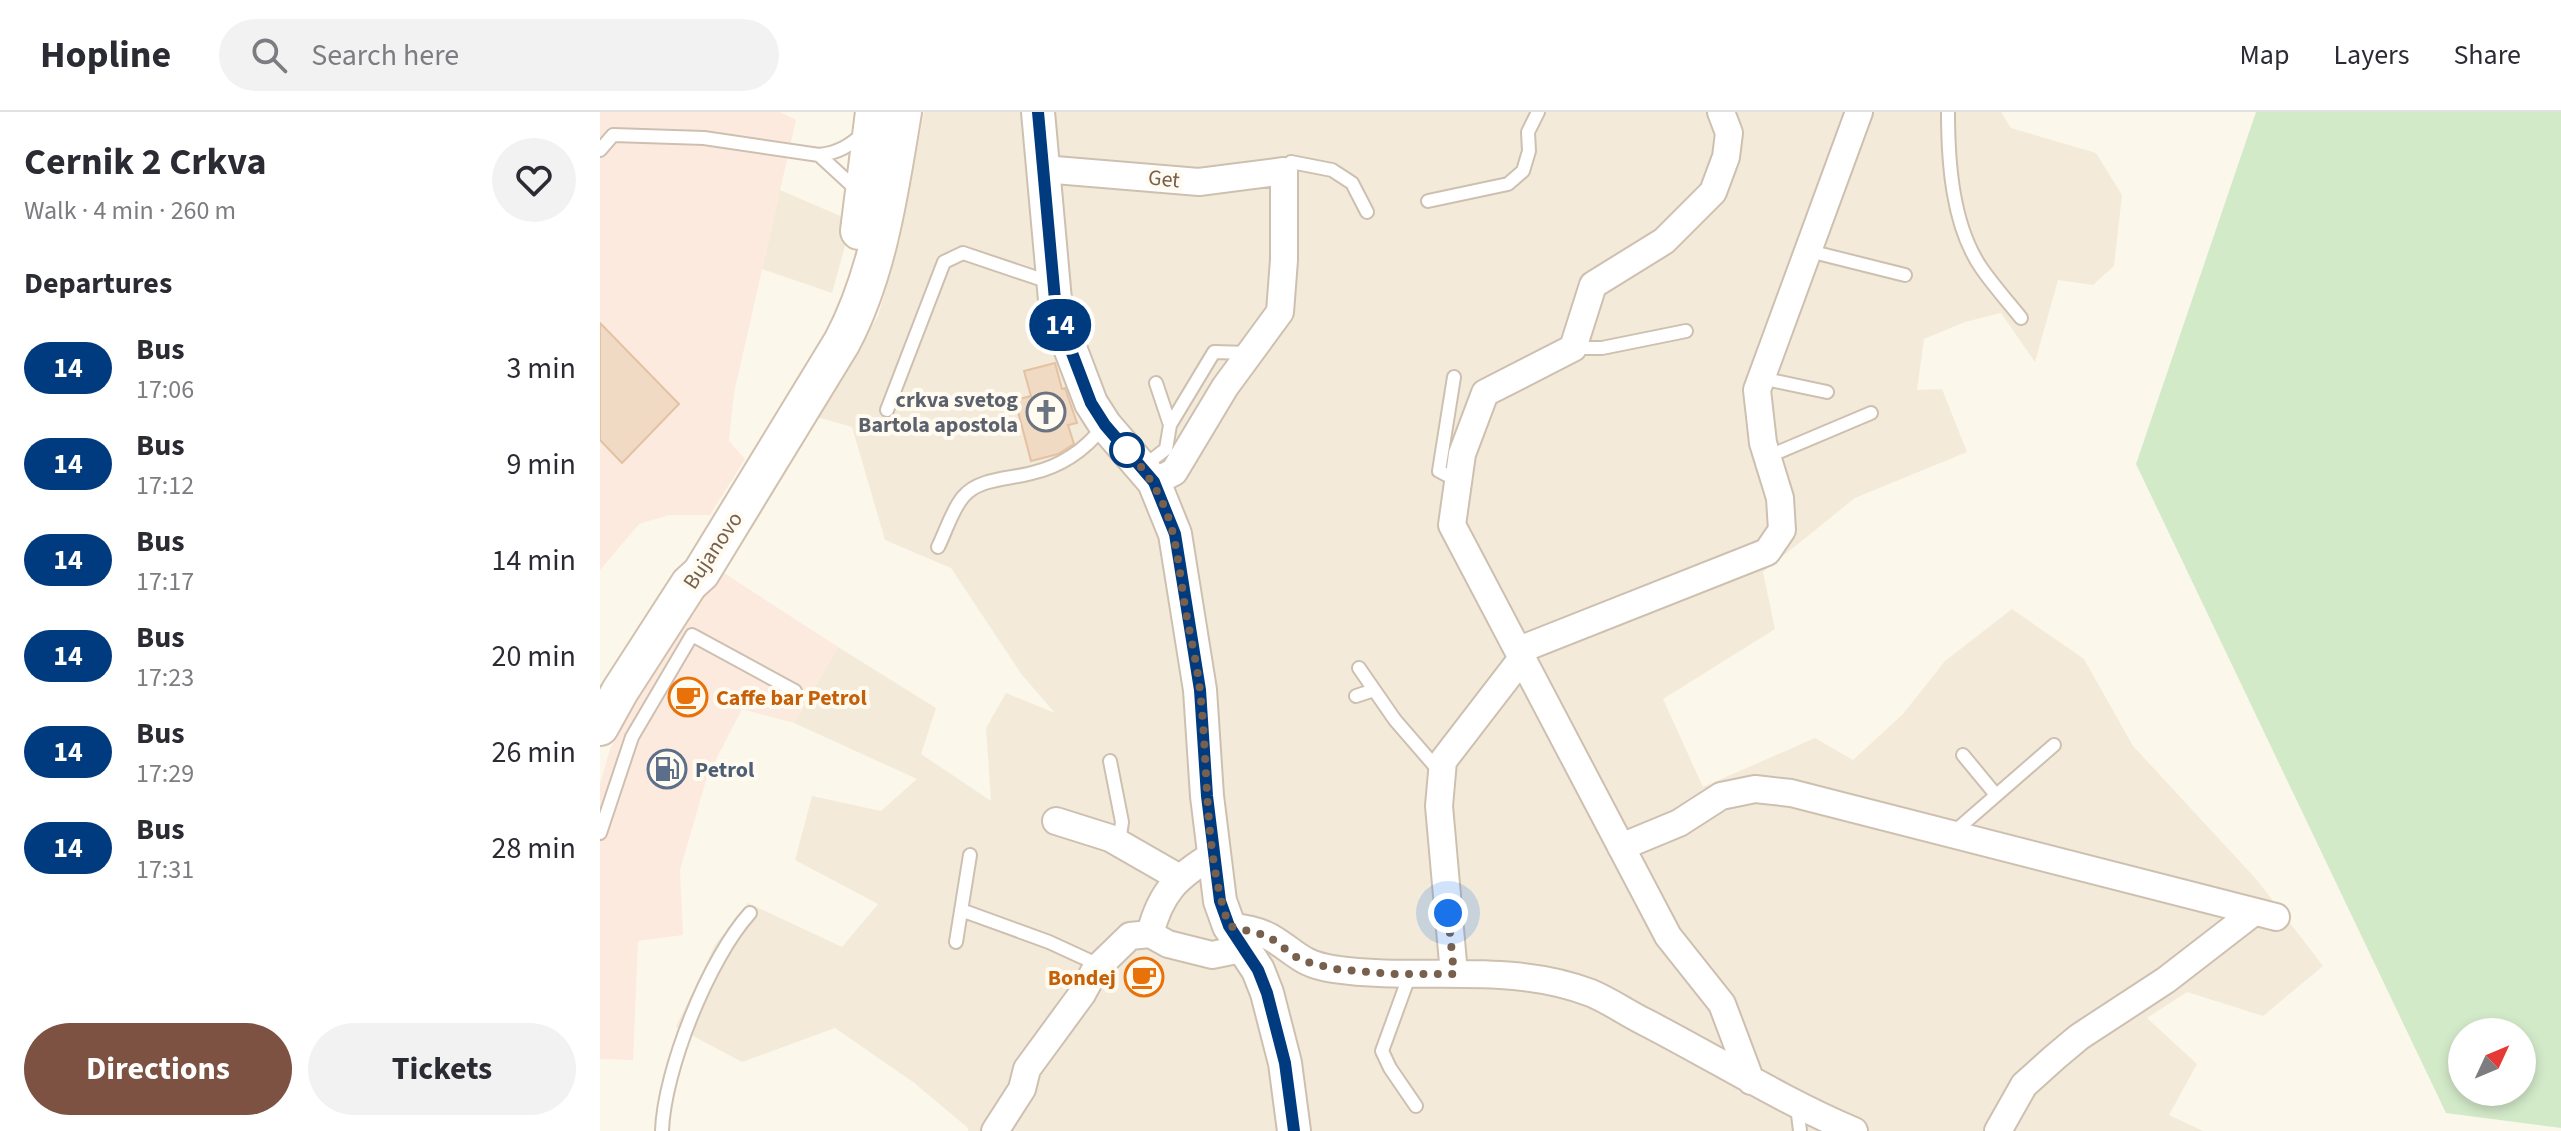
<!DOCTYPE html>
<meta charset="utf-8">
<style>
body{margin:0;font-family:"Source Sans 3",sans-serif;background:#f2f2f3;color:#2b2b33;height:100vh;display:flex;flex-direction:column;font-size:30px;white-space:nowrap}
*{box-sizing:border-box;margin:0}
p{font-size:26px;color:#7c7c81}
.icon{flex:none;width:44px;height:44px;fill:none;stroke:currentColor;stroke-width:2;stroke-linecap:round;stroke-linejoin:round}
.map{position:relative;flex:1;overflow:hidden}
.drawer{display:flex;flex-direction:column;background:#fff;width:600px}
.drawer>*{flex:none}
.badge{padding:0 16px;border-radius:26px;font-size:28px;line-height:52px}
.needle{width:52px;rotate:46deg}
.buttons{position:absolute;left:1848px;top:906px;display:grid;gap:16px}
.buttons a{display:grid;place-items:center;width:88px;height:88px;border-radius:50%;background:#fff;box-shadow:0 4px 12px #0003;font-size:40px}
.you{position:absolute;width:40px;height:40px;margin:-20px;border:6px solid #fff;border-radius:50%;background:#1a73e8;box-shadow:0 0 0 12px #1a73e833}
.map>.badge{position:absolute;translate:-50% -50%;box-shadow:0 0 0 4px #fff}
h2{padding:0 24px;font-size:30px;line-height:72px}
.round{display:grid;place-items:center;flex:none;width:84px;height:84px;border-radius:42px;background:#f2f2f3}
.summary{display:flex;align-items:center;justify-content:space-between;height:136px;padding:0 24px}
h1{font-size:38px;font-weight:700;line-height:60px}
.action{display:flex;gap:16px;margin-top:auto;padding:16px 24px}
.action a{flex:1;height:92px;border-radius:48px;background:#7d5242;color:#fff;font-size:32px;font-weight:700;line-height:92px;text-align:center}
.action a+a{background:#f2f2f3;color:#2b2b33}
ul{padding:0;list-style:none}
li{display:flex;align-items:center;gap:24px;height:96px;padding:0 24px}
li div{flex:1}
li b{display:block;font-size:30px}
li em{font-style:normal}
li .badge{min-width:88px;font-weight:700;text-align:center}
header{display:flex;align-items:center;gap:48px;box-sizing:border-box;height:112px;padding:0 40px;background:#fff;border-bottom:2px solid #e1e1e2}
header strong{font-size:38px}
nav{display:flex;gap:44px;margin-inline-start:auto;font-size:28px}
.search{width:560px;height:72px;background:#f2f2f3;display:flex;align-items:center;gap:20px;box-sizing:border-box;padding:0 28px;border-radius:44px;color:#7c7c81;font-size:30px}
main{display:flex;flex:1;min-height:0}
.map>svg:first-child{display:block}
.residential{fill:#f4ead9}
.commercial{fill:#fceadf}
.green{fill:#d3eac9;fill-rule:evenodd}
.building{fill:#f1dac3;stroke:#e3c2a4;stroke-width:2}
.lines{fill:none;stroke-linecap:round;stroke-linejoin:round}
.service-casing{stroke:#cec0b0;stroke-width:16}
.minor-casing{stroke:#cec0b0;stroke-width:30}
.tertiary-casing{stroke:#cec0b0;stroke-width:36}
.secondary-casing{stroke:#d1c1ae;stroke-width:40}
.service{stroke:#fff;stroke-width:12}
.minor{stroke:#fff;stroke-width:26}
.tertiary{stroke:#fff;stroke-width:32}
.secondary{stroke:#fff;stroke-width:36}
.line-casing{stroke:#fff;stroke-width:18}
.line{stroke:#003b80;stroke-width:12}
.walk{stroke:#77604e;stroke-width:8;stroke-dasharray:0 14.4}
.stop-dot{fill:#fff;stroke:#003b80;stroke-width:4}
.labels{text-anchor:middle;stroke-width:8;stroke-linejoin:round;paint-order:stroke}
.street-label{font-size:22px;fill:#77604e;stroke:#fffbf1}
.worship-label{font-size:22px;font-weight:bold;fill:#5b616d;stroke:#fffbf1;text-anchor:end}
.food-label{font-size:22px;font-weight:bold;fill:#c56008;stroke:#fffbf1;text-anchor:start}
.service-label{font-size:22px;font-weight:bold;fill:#4e5e75;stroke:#fffbf1;text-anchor:start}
</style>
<header>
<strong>Hopline</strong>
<div class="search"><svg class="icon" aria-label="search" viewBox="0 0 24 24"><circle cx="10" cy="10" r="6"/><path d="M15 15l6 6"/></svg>Search here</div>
<nav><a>Map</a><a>Layers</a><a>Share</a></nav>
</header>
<main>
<section class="drawer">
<div class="summary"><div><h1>Cernik 2 Crkva</h1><p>Walk · 4 min · 260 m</p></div><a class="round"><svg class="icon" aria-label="heart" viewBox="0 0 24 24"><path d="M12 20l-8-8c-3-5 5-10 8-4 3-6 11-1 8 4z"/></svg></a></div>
<h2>Departures</h2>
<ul>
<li><span class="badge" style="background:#003b80;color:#fff">14</span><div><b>Bus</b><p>17:06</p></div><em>3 min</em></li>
<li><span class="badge" style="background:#003b80;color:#fff">14</span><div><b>Bus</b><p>17:12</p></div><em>9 min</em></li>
<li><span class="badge" style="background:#003b80;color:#fff">14</span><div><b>Bus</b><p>17:17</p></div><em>14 min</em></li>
<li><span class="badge" style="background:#003b80;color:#fff">14</span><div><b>Bus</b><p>17:23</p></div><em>20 min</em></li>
<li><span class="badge" style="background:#003b80;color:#fff">14</span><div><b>Bus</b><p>17:29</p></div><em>26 min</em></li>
<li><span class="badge" style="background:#003b80;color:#fff">14</span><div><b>Bus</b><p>17:31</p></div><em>28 min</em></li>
</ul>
<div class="action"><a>Directions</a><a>Tickets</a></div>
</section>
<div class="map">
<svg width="1961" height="1019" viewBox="0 0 1961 1019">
<rect width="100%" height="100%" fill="#fcf7eb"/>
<path class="residential" d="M324,0H1401L1411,16L1496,41L1522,83L1514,154L1493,173L1458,168L1435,250L1401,201L1365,210L1324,227L1317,278L1342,277L1367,340L1255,386L1163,460L1175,517L1063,587L1103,675L1215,626L1253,648L1303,602L1345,549L1412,497L1484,547L1533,634L1657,768L1723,854L1663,904L1587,880L1547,906L1597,952L1569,1003L1603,1019H368V1016L313,970L235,916L142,950L76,915L115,833L148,791L242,835L278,792L195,748L212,684L281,699L317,667L194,611L238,535L336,596L321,642L391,689L386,616L406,581L455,601L422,563L351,456L285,428L252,315L217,305L278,204L300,129Z
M180,78L252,109L232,181L162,157Z"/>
<path class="commercial" d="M0,0H180L196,8L134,281L129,329L145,347L110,403H69L39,412L0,458Z
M121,459L238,535L194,611L142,597L107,665L80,758L83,823L38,829L33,948L0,947V672L10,637L65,540Z"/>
<path class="green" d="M1656,0H1961V1016L1846,1001L1536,352ZM1862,920H1922V980H1862Z"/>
<path class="building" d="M0,211L79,292L22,351L0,328Z
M455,251L462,277L465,276L477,311L468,313L474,332L458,342L431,349L415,288L431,284L424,259Z"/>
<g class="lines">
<g class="service-casing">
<path id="service" d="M1348,0C1348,50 1352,114 1382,157C1394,174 1408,190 1421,206
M0,38L13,23L104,26L219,43
M684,59L691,50L732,58L752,71L767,100
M258,79L219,43C238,41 249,34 264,21
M828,89L908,72L923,59L929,39L928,20L938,0
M1209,139L1305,163
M973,236H1002L1086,219
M854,265L839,359L858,369
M1161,266L1227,280
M556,271L570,313
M287,298L344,150L363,141L449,170
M1167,345L1271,301
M544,354L566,337L570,313L614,240L649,241
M338,435C346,419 352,398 363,385C378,366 411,367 432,361C462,354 484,339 503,315
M759,556L795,608L840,660
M756,584L774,578
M1363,643L1396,683
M510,649L522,710L519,731
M1354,720L1454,633
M0,721L32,625L92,523L195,579
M361,798L449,830L499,853
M356,830L370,743
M810,862L782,939L790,956L816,994
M1197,994L1200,1019
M62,1019C64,958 109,846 150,801"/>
</g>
<g class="minor-casing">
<path id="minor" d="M1121,0L1129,21L1126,45L1113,80L1064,129L993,173L973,236L885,281L862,342L852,413L1068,824L1122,892L1151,969
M443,57L599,70L684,59V148L680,200L625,275L574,360L554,370
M919,538L1167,440L1182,418L1180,386L1163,331L1157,278L1259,0
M456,709L510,726L578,765
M1021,735L1079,711L1121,684L1155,677L1191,681L1676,805
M629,814C643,816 657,818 670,825C696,840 700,852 733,857C820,870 908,849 991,881C1010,889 1027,901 1045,910C1115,946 1181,988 1254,1019
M550,822C561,779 577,765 614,742
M854,862L839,694L843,649L923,545
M395,1019L422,977L427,957L482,882L495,858L530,824L550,822L568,832L612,843L642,837
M1398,1019L1424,973L1454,946L1479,925L1566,868L1654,800"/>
</g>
<g class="tertiary-casing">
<path id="tertiary" d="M438,0L456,199L491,291L505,313L554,370L575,422L600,578L607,684L620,789L629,814L658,858L667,881L685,951L694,1019"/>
</g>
<g class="secondary-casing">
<path id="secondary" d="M259,119L274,0
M0,615L20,579L89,472L101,461L242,230C279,160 290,78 303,0"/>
</g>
<use href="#service" class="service"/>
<use href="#minor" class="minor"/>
<use href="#tertiary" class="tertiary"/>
<use href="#secondary" class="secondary"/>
</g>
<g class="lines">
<g class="line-casing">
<path id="line" d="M438,0L456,199L491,291L505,313L554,370L575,422L600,578L607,684L620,789L629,814L658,858L667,881L685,951L694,1019"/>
</g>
<use href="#line" class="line"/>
<path class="walk" d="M527,338L520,330C574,388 574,421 585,495C590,523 597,551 600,579C609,657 603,739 629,814L668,824L700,848L735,857L793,862H854L848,801"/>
</g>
<defs>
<g id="church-ring" transform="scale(2)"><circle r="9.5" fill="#fffbf1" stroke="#6b7280" stroke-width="1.5"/><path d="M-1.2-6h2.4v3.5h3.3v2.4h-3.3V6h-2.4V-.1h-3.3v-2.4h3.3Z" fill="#6b7280"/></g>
<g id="cafe-ring" transform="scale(2)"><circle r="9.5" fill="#fffbf1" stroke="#e8710a" stroke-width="1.5"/><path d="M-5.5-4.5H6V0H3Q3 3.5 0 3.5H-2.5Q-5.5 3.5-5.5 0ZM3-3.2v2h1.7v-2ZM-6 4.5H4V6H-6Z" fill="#e8710a"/></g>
<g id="fuel-ring" transform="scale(2)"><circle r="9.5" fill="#fffbf1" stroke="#5c6f8a" stroke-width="1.5"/><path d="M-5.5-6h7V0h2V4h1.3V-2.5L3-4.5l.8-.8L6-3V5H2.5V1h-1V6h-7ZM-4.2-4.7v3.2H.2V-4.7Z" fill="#5c6f8a"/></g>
</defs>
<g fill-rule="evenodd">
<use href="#church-ring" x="446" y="300"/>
<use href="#cafe-ring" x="88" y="585"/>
<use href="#fuel-ring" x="67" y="657"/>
<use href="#cafe-ring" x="544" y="865"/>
</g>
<circle class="stop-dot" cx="527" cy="338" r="16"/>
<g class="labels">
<g class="street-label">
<text transform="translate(564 66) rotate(6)" y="8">Get</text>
<text transform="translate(112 438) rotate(-56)" y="8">Bujanovo</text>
</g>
<g class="worship-label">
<text x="418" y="295">crkva svetog<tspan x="418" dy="25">Bartola apostola</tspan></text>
</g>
<g class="food-label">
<text x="116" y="593">Caffe bar Petrol</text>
<text x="516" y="873" text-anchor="end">Bondej</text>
</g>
<g class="service-label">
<text x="95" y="665">Petrol</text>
</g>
</g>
</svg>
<div class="buttons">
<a><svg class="needle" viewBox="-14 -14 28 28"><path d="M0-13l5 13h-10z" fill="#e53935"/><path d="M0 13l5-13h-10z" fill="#7c7c81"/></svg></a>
</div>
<div class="you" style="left:848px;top:801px"></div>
<b class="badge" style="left:460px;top:213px;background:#003b80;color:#fff">14</b>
</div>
</main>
